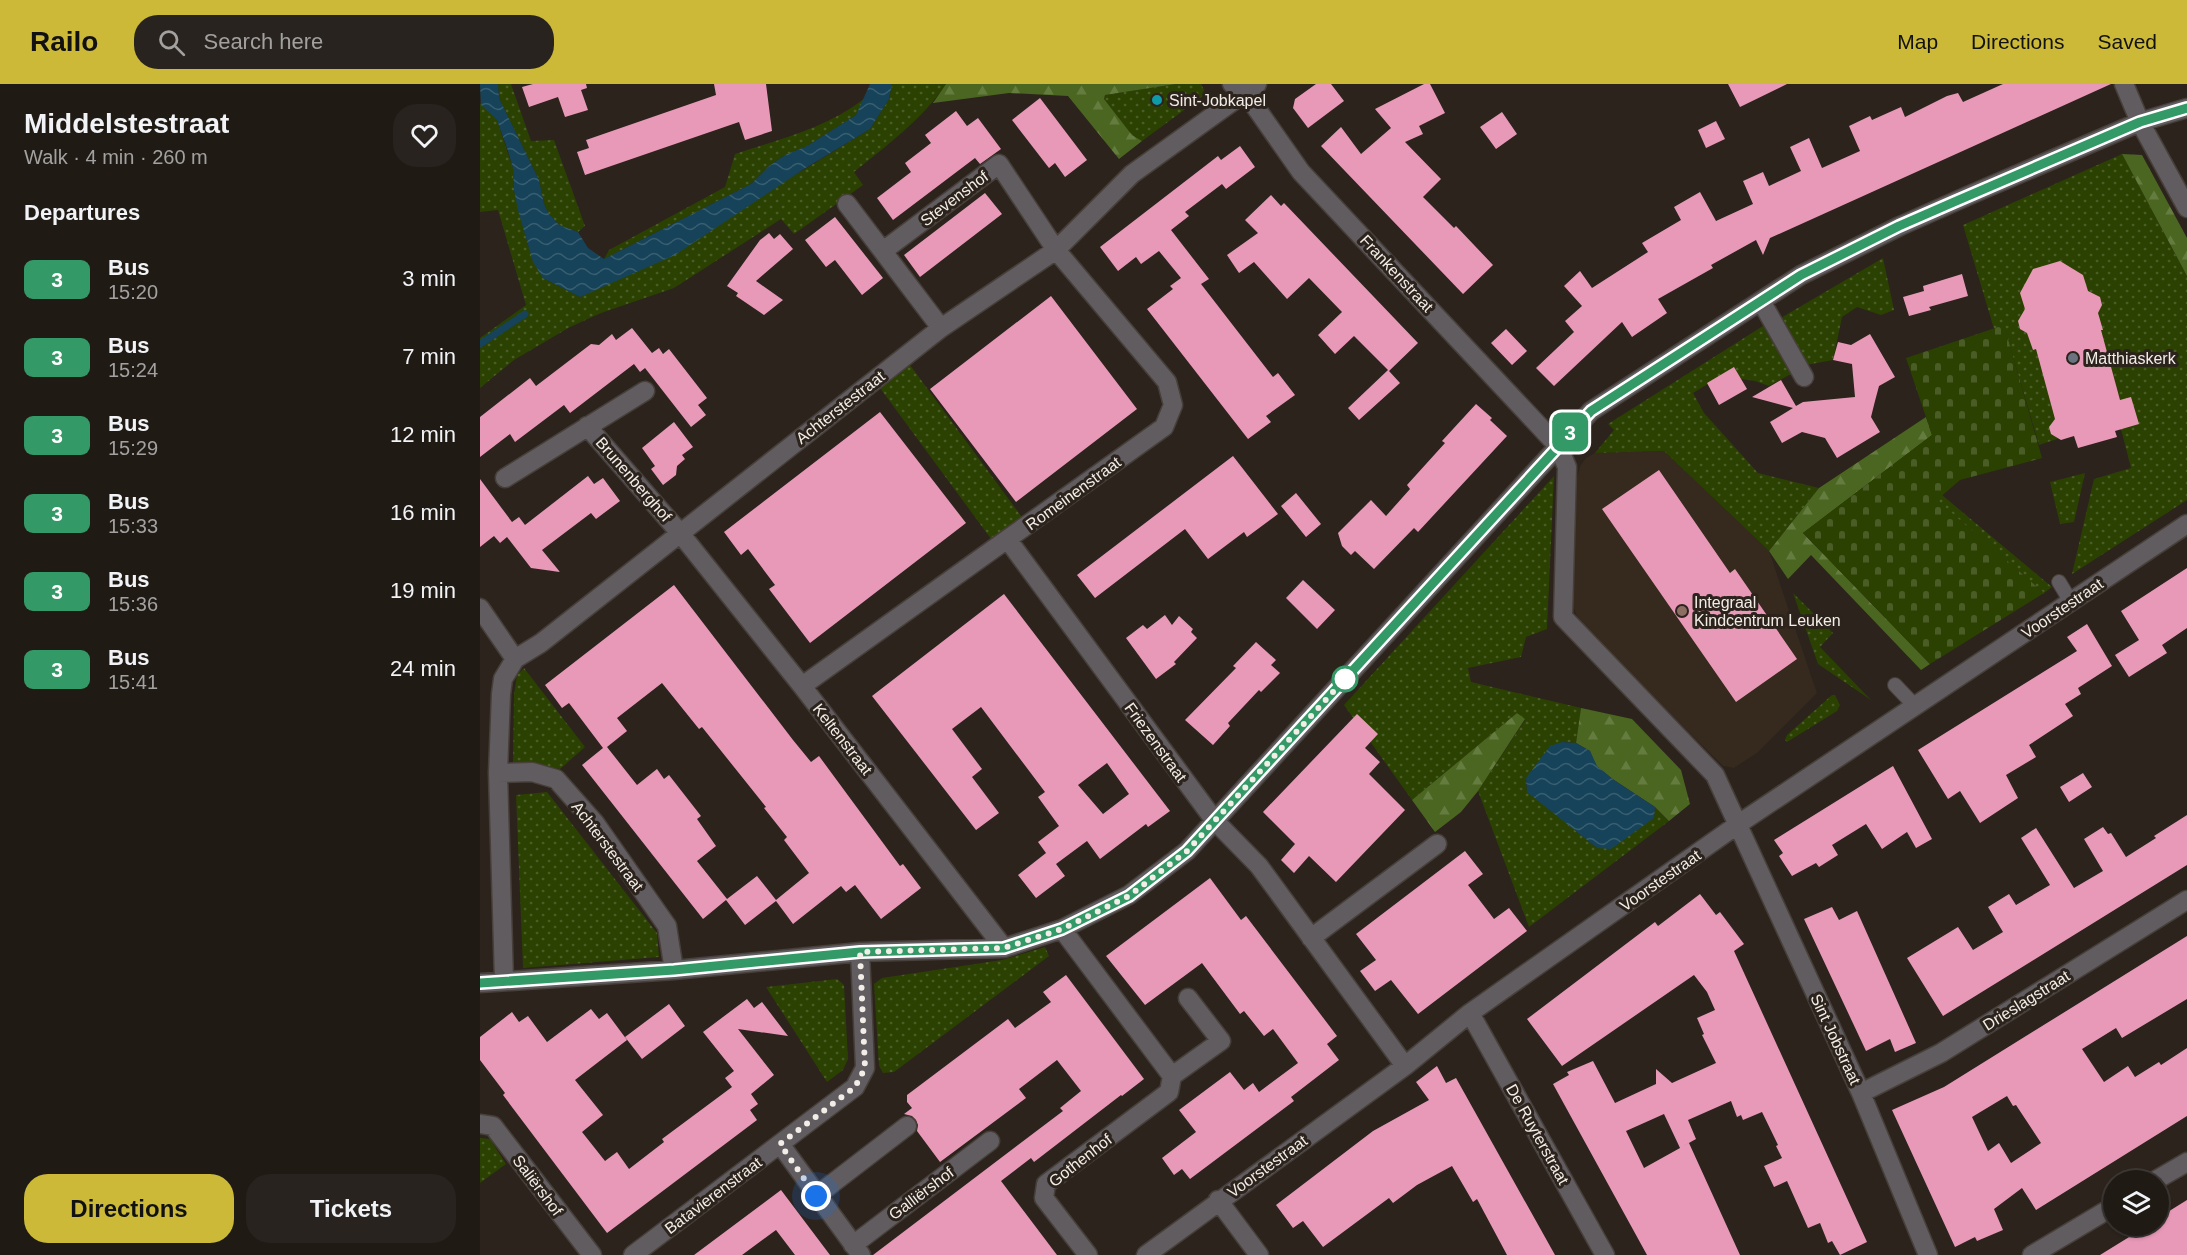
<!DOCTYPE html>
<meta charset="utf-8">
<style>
body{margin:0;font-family:Arial,sans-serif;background:#28231e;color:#f1f3f6;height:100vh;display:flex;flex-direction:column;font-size:22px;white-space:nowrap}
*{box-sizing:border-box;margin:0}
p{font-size:20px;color:#a2a1a0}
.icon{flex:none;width:33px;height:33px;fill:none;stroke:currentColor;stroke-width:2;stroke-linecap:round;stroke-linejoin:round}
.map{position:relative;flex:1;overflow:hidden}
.side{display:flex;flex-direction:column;background:#201a15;width:480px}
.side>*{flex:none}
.badge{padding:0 12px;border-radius:9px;font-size:21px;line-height:39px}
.tools{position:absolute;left:1623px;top:1086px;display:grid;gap:12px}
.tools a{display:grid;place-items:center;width:66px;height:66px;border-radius:50%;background:#201a15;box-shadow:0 2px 4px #0004,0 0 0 2px #3d3834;font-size:30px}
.you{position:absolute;width:30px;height:30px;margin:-15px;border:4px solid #fff;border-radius:50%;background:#1a73e8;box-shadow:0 0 0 9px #1a73e833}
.map>.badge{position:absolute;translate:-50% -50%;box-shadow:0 0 0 3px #fff}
h2{padding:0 24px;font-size:22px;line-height:54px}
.round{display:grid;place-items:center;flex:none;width:63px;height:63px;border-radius:24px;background:#28231e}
.overview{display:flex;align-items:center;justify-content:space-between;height:102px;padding:0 24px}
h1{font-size:28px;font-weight:600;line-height:45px}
.action{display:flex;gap:12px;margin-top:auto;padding:12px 24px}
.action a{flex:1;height:69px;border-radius:24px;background:#ccb938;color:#111;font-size:24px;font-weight:600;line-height:69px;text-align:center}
.action a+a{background:#28231e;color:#f1f3f6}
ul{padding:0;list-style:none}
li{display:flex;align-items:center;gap:18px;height:78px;padding:0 24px}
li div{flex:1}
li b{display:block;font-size:22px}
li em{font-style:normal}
li .badge{min-width:66px;font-weight:700;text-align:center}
header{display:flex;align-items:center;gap:36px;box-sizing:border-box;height:84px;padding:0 30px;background:#ccb938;color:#111}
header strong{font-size:28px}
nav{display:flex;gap:33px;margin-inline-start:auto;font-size:21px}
.search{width:420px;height:54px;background:#28231e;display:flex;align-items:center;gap:15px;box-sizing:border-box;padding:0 21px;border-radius:24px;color:#a2a1a0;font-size:22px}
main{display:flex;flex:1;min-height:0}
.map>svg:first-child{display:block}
.built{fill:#36291d}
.grass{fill:url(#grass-dots)}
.forest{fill:url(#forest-firs)}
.cemetery{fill:url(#cemetery-stones)}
.water{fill:url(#water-waves)}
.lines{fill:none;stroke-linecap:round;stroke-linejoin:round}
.stream{stroke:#164359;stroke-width:7}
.building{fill:#e899b7;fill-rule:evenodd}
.lane-casing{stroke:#473f39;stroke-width:16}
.street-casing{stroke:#473f39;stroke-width:21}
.lane{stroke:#605c60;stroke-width:14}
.street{stroke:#605c60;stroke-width:18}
.line-casing{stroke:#fff;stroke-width:14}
.line{stroke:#396;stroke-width:9}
.walk{stroke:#f3ede8;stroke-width:6;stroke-dasharray:0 10.8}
.culture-dot{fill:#0f9aa8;stroke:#2b231c;stroke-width:2}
.worship-dot{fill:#6b7280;stroke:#2b231c;stroke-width:2}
.education-dot{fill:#8d6e63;stroke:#2b231c;stroke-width:2}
.stop-dot{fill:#fff;stroke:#396;stroke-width:3}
.labels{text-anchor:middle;stroke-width:6;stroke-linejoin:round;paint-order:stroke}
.poi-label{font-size:16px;fill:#f3ede8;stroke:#2b231c;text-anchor:start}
.street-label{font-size:16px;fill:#f3ede8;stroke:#2b231c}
</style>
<header>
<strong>Railo</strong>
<div class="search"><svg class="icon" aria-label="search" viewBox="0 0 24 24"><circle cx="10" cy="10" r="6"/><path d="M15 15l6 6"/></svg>Search here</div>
<nav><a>Map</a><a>Directions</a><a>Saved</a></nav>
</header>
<main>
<section class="side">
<div class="overview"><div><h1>Middelstestraat</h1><p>Walk · 4 min · 260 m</p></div><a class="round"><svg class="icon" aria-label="heart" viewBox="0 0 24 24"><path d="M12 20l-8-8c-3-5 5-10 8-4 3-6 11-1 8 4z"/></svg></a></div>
<h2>Departures</h2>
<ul>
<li><span class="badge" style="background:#396;color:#fff">3</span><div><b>Bus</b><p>15:20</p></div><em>3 min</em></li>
<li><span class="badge" style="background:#396;color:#fff">3</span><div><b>Bus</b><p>15:24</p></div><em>7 min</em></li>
<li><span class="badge" style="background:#396;color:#fff">3</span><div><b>Bus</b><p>15:29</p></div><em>12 min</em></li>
<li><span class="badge" style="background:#396;color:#fff">3</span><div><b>Bus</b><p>15:33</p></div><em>16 min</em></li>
<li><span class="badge" style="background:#396;color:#fff">3</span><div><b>Bus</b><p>15:36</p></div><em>19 min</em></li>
<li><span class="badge" style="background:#396;color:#fff">3</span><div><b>Bus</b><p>15:41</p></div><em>24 min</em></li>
</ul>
<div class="action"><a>Directions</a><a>Tickets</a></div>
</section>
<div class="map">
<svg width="1707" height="1171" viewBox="0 0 1707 1171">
<defs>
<pattern id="grass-dots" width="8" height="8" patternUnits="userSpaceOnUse" patternTransform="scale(1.5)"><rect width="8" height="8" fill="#2b4101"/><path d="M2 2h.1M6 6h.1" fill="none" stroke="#4a5d26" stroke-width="1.8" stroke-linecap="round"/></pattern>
<pattern id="forest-firs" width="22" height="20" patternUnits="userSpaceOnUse" patternTransform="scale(1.5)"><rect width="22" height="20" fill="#4b6620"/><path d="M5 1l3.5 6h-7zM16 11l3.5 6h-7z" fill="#657c40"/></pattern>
<pattern id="cemetery-stones" width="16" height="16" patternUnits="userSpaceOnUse" patternTransform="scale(1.5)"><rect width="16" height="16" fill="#2b4101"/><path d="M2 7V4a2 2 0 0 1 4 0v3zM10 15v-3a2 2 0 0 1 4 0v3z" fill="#4a5d26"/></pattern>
<pattern id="water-waves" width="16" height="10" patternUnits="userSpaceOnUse" patternTransform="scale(1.5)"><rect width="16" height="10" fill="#164359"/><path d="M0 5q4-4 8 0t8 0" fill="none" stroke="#385e71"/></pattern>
</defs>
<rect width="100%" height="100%" fill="#2b231c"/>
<path class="built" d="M1184,367L1289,467L1337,609L1277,669L1254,684L1243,682L1100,541L1093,522L1097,394L1100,382L1106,374L1115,369Z"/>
<path class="grass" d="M18,0H31L51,57L74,56L105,142L98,148L79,141L69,130L64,120L59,96L19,14Z
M412,0H466C442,36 407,61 374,88L383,101L314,150L301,135L194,204L121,229L90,243L34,276L0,304V254L46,221L18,126L0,128V19L17,36L33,84L34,106L48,161L63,194L100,213L325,85L390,45L409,15Z
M696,0H721L726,10L662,57L652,51L624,15L625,11Z
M385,14L376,31L327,62L305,71L290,81L271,100L124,175L129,166L245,103L255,70C300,55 347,44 385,14Z
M1642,70L1707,192V416L1592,490L1614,395L1651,384L1640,341L1589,351L1559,361L1524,242L1514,245L1483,141Z
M1403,174L1414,226L1401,231L1377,223L1362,233L1353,276L1326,281L1299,235Z
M1283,242L1311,290L1289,302L1275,297L1261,295L1254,284L1213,309L1224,329L1278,389L1339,404L1289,467L1184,367L1115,369L1134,346L1128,340Z
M430,281L547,440L517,463L400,304Z
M1605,389L1594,438L1580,440L1570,398Z
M1074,392L1067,545L1046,553L1041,573L988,584L991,598L1101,624L1096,659L1082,658L1046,694L1047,707L1117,764L1174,734L1175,723L1189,737L1049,843L998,707L1045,636L1037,629L932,716L864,621Z
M1462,411L1572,503L1564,509L1456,416Z
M1313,509L1353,549L1340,563L1391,616L1338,580Z
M44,584L105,663L80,685L56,680L33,681L34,610L37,591Z
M1352,611H1355L1360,621L1357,627L1307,658L1305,656L1307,651Z
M67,708L177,849L179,873L43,884L36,711Z
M565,863L569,872L414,988L403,989L399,982L394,900L402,894L522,876Z
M357,895L364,901L368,975L363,986L347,998L286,903Z
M0,1054L10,1055L26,1080L0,1099Z"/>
<path class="forest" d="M466,0H696L625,11L624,15L652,51L662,57L639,75L588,12L529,9L453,19Z
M1642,70L1662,71L1707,154V192Z
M1446,333L1452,351L1323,449L1450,580L1441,586L1331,471L1308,495L1289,467L1339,404Z
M1101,624L1152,635L1201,686L1210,720L1189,737L1175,723L1134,696L1116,682L1110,667L1096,659Z
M1037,629L1045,635L998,707L981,728L955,748L932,716Z"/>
<path class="cemetery" d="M1524,241L1562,374L1480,396L1457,416L1564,509L1450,580L1323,449L1452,351L1426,274Z"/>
<path class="water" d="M0,0H18L19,14L59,96L64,120L69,130L79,141L98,148L108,164L124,175L271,100L289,82L305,71L327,62L376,31L390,0H412L409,15L390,45L324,85L195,171L100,213L63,194L53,178L38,126L34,106L33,84L28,67L17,36L1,21Z
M1082,658L1096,659L1110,667L1117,682L1134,696L1175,723L1174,734L1131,765L1117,764L1047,708L1046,694L1070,662Z"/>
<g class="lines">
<path class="stream" d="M0,260L45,230"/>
</g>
<path class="building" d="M53,0H106L107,4L101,6L108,26L85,33L78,13L49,23L42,3Z
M234,0H286L292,47L265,56L259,38L105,91L97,68L109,64L106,56L236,11Z
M836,0H851L864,17L828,44L813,24L815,15Z
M944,0H950L965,29L939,42L943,50L925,58L961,95L943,113L974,144L976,142L1013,181L983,210L841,62L861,43L881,70L911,44L895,25Z
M1248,0H1307L1260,23Z
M1523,0H1631L1290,154L1283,171L1276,156L1231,181L1233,184L1178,215L1187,229L1152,253L1142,238L1074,302L1056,284L1094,248L1085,237L1102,222L1084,202L1100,187L1112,204L1168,168L1162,159L1201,136L1194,123L1220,108L1236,137L1273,120L1263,97L1283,88L1289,102L1321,87L1310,63L1329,54L1342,84L1380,67L1369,42L1390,32L1392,36L1421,23L1425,33L1467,12L1478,9L1483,18Z
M560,14L607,76L585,93L575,79L569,84L532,36Z
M476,27L487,42L498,34L521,65L500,80L495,74L413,136L397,114L431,88L425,79L451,59L445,51Z
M1022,28L1037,50L1016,65L1000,43Z
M1236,37L1245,55L1226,64L1218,46Z
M760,62L775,83L746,105L742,100L705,128L709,132L691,146L729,195L721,200L793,293L798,289L815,311L786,332L791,338L768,355L667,225L693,205L690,202L701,194L679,167L661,180L656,173L638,187L620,163L738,72L741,76Z
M505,109L522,130L440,193L424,171Z
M791,111L801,122L804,119L938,259L909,287L920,299L879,336L868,324L908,286L874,252L855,270L838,251L862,228L829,194L807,215L774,178L759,189L747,171L778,149L765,136Z
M355,133L403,194L382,211L355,176L346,183L325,156Z
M289,149L294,155L300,150L313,165L276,197L303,216L284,231L256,212L258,209L247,202L280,156Z
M1580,177L1603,191L1608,207L1620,213L1622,221L1618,229L1623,246H1621L1640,316L1651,313L1659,340L1635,347L1637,353L1598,364L1594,352L1581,356L1571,350L1569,343L1575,335L1556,265L1553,266L1547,249L1540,245L1538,237L1545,225L1540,209L1553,185Z
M1482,190L1488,212L1449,223L1451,226L1429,232L1423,213L1444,207L1443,202Z
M571,212L657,325L536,418L450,305Z
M152,244L172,269L179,264L183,270L189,265L227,314L218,321L226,331L211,343L165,284L160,288L154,280L90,329L84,321L35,358L30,350L0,373V333L50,294L56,302L111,260L119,261L132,250L136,256Z
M1026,245L1047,267L1032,281L1011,259Z
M1390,250L1415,293L1399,302L1395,317L1391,333L1400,348L1357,374L1345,354L1322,348L1302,359L1290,338L1313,324L1272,313L1301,296L1316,322L1323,318L1375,313L1372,280L1353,276L1358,258L1371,261Z
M1254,283L1267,305L1239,321L1227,299Z
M996,320L1012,334L1010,336L1027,352L938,448L934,444L894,485L875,467L871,471L862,462L858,449L891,416L906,432L930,405L927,401L965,359L962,357Z
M400,328L486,439L330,559L289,505L295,501L268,465L261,471L244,448Z
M194,338L213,363L202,371L205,375L197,382L196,391L183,401L171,385L175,382L162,364Z
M753,372L798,430L767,453L764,448L728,475L705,445L615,514L597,491Z
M1179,386L1250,489L1255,485L1317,575L1256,618L1122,425Z
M108,392L114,400L123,394L140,417L116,435L111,429L62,466L80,488L51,484L27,453L20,459L14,452L0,463V395L32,438L39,433L45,441Z
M816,409L841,440L826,453L801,422Z
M1707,484V544L1682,561L1687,569L1649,593L1635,571L1659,556L1641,527Z
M823,496L855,526L837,545L806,514Z
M194,501L313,656L331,678L339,672L420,782L423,780L441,804L401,835L375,801L366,808L361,802L313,840L296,817L265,841L246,816L223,835L102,681L123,664L89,619L82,624L65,601ZM182,599L219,645L222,643L286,723L284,724L307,753L304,756L329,789L296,816L277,792L247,815L217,777L236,762L217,735L221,732L189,691L184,695L177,685L157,701L127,663L147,647L137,634Z
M524,510L690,727L668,743L666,740L620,775L607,757L576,780L585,792L556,814L538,791L566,769L558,758L579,742L558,713L565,708L501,623L472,645L502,685L492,693L519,729L496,746L392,612ZM627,679L649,710L623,730L598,701Z
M685,531L692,541L699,532L713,545L711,548L717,554L694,578L696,580L676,595L646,554L663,541L667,545Z
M1607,540L1632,582L1598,604L1601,610L1585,620L1593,632L1549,661L1556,673L1526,691L1538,714L1500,739L1480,707L1468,715L1438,666L1597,567L1587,553Z
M776,558L796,576L791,581L800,589L781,608L779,606L748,639L750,642L733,661L705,636L756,584L753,582Z
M877,630L898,650L885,664L900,678L889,690L925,726L856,798L829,772L814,789L801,776L815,760L783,728Z
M1413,682L1452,755L1436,764L1427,748L1402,765L1386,740L1352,761L1358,771L1339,783L1336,779L1312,792L1299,772L1303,769L1294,756Z
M1603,689L1612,703L1589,718L1580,703Z
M1707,731V781L1463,932L1427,874L1478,843L1493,866L1523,848L1508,823L1529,810L1536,821L1570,801L1541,754L1556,744L1594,804L1623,787L1604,755L1623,743L1628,750L1631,749L1646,773L1676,754L1674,752Z
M985,767L1003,790L988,801L1014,835L1029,824L1047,847L938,930L911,896L895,907L880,887L896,876L876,850Z
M730,794L761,836L766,832L857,952L847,960L859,976L811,1013L814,1017L710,1095L702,1085L694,1091L682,1074L716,1048L699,1026L750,988L764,1006L773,999L779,1008L818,979L793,945L784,952L764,927L760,930L722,879L665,921L626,872Z
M1220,810L1236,831L1240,828L1264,860L1254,867L1387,1158L1360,1171L1352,1157L1348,1159L1340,1139L1328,1144L1307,1097L1294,1103L1284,1082L1302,1074L1296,1062L1298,1061L1282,1028L1263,1036L1261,1031L1257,1033L1251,1017L1208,1036L1216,1055L1200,1064L1184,1030L1146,1047L1164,1084L1209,1059L1260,1171H1167L1073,1000L1089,991L1087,988L1113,977L1135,1019L1176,1000V985L1192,999L1236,979L1222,951L1224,950L1217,934L1235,926L1227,908L1214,891L1082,982L1047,935L1175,838L1178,842Z
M1352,823L1359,836L1377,827L1436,959L1415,968L1410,955L1386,967L1324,835Z
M1707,852V915L1642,954L1636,944L1602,965L1624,998L1648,982L1655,993L1679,978L1681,981L1707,964V1032L1556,1126L1542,1104L1514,1125L1523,1146L1497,1157L1495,1153L1475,1163L1412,1026L1464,1003ZM1527,1012L1533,1022L1536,1021L1561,1059L1531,1079L1519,1059L1508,1067L1492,1033Z
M586,891L664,995L642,1012L641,1011L554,1078L551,1074L521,1097L577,1171H393L583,1027L580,1024L601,1007L577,976L539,1005L546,1014L460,1078L437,1047L438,1041L436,1036L432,1032L424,1030L432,1024L427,1018V1011L528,935L535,944L571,918L563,908Z
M267,915L274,924L282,918L308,952L258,945L294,991L271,1010L278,1020L270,1026L277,1036L127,1149L23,1011L25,1009L0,976V953L32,928L39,938L48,932L67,958L111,925L119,935L127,929L147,956L95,996L123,1031L102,1048L125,1077L137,1068L149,1085L184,1058L182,1055L252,1003L245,994L254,987L223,948Z
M189,920L205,942L162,975L145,953Z
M957,982L966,999L976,994L1075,1171H1027L997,1115L993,1118L972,1082L937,1101L913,1119L909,1114L843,1163L823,1137L813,1144L796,1121L893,1047L949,1016L936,998Z
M301,1106L350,1171H315L296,1146L262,1171H214Z
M1707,1116V1171H1620L1667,1142H1678V1134Z"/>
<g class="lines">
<g class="lane-casing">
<path id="lane" d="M1579,498L1591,518
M1415,601L1435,622"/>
</g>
<g class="street-casing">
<path id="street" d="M752,0L765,8L821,88L1078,362L1087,383L1083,533L1235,691L1381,1009L1448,1171
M1644,0L1660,38L1707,124
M367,120L461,244
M1281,217L1324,293
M107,342L200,449L322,602L524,864
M25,394L165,307
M528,456L735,737L779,782L925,982
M0,524L35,575
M322,602L684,343L693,321L687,298L576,166L519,80L403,167
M18,689L52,688L76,695L115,739L187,842L194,886
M582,845L692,992L689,1008L566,1100L564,1114L608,1171
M831,854L957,760
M24,897L18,689L21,610L23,595L35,575L61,559L461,244L576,166L652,90L777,0
M0,899L194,886L380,868L524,864L582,845L649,811L707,767L1111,327L1321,191L1420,142L1492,110L1660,38L1707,24
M990,929L1125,1171
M692,992L741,957L708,914
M1381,1009L1461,969L1707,816
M0,1040L13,1042L112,1171
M300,1060L381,1171
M1676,1096L1707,1078
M336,1112L427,1042
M738,1116L779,1171
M373,1161L510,1057
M153,1171L375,1003L385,984L380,868
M666,1171L925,982L990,929L1257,741L1707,440
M1552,1171L1634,1122"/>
</g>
<use href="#lane" class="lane"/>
<use href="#street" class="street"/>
</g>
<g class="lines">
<g class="line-casing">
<path id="line" d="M0,899L194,886L380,868L524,864L582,845L649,812L707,767L1111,327L1321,191L1419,142L1474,118L1660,38L1707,24"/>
</g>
<use href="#line" class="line"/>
<path class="walk" d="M336,1112L300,1060L375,1003L385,984L380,868L524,864L582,845L649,812L707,767L865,595"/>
</g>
<circle class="culture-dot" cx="677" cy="16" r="6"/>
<circle class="worship-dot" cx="1593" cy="274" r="6"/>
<circle class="education-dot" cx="1202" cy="527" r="6"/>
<circle class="stop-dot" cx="865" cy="595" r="12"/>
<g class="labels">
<g class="poi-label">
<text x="689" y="22">Sint-Jobkapel</text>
<text x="1605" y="280">Matthiaskerk</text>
<text x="1214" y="524">Integraal<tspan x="1214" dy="18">Kindcentrum Leuken</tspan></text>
</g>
<g class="street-label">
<text transform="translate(474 114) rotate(-37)" y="6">Stevenshof</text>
<text transform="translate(917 189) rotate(47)" y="6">Frankenstraat</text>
<text transform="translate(360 323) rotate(-38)" y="6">Achterstestraat</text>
<text transform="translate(154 395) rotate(49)" y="6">Brunenberghof</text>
<text transform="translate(593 409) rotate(-36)" y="6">Romeinenstraat</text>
<text transform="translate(1582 524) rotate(-34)" y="6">Voorstestraat</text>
<text transform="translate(363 655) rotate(52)" y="6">Keltenstraat</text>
<text transform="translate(676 658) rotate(54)" y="6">Friezenstraat</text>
<text transform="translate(128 762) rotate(53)" y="6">Achterstestraat</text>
<text transform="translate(1180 796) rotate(-35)" y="6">Voorstestraat</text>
<text transform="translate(1546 916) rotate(-32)" y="6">Drieslagstraat</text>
<text transform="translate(1356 955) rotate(65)" y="6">Sint Jobstraat</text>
<text transform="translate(1058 1050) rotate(61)" y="6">De Ruyterstraat</text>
<text transform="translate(600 1076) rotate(-38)" y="6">Gothenhof</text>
<text transform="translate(787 1082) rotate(-36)" y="6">Voorstestraat</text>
<text transform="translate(58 1101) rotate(53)" y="6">Saliërshof</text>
<text transform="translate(441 1109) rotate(-37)" y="6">Galliërshof</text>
<text transform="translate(233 1111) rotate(-37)" y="6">Batavierenstraat</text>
</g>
</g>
</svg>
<div class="tools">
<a><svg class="icon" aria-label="layers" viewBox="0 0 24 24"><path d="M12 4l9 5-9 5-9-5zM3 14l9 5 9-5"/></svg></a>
</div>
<div class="you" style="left:336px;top:1112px"></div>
<b class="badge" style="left:1090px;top:348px;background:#396;color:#fff">3</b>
</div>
</main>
